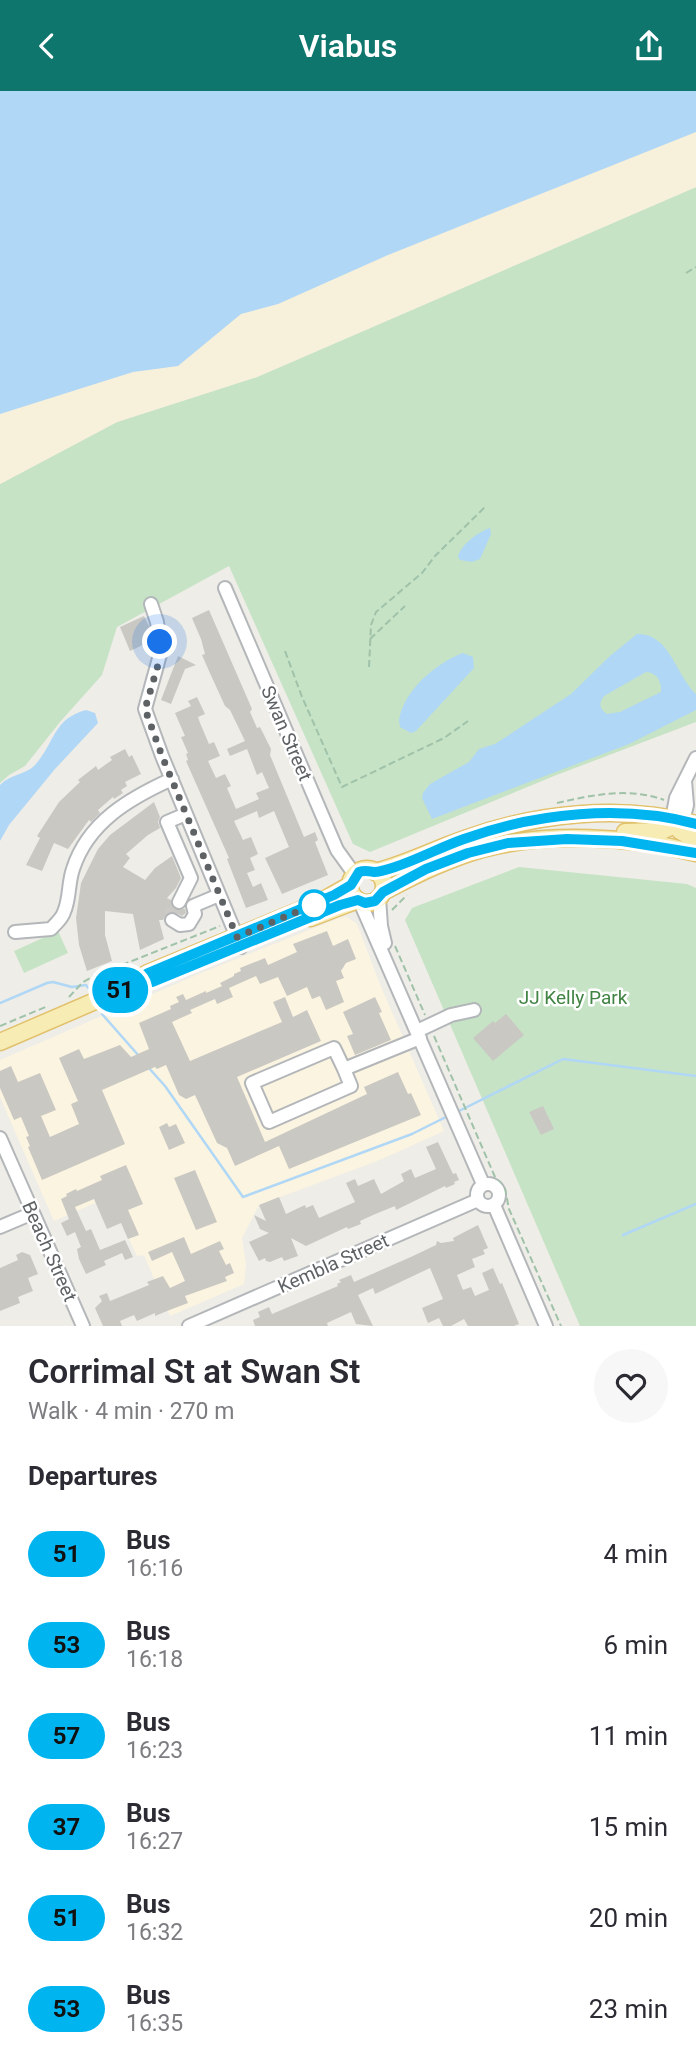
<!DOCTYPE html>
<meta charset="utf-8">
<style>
body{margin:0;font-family:Roboto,sans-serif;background:#f7f7f7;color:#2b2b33;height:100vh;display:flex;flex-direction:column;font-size:26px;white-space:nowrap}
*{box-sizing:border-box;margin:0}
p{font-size:23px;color:#7c7c81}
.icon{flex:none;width:38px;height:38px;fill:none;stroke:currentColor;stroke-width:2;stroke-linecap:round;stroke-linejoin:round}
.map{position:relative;height:1235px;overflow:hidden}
.details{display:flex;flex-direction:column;background:#fff;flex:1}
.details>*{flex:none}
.badge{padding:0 14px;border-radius:23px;font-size:24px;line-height:46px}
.you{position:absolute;width:35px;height:35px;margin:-18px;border:5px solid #fff;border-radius:50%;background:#1a73e8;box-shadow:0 0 0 10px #1a73e833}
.map>.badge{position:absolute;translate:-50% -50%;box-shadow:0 0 0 4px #fff}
h2{padding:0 28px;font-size:26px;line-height:63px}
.round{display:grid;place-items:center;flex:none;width:74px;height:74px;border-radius:37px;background:#f7f7f7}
.overview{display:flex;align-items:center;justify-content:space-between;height:119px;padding:0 28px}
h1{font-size:33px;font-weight:600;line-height:52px}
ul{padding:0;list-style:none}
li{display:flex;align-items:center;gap:21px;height:91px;padding:0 28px}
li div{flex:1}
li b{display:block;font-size:26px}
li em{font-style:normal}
li .badge{min-width:77px;font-weight:700;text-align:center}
header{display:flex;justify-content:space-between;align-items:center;height:91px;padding:0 28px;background:#0f766e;color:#fff;font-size:32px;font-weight:600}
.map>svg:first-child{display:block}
.commercial{fill:#fbf4e0}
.green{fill:#c6e3c6}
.sand{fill:#f7f0da}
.water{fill:#b0d7f6;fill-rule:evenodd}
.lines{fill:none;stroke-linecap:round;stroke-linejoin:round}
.stream{stroke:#b0d7f6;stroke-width:2.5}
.building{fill:#cac8c3}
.minor-tunnel{stroke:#cbcac6;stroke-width:12;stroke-dasharray:12 6;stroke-linecap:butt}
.minor-casing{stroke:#b4b7ba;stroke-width:16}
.major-casing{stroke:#e2c16c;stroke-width:19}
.path{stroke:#9fc2a9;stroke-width:2;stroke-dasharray:7 3.5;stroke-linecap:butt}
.minor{stroke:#fff;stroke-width:12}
.major{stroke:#f6ecb4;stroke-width:16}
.line-casing{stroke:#fff;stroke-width:16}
.line{stroke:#00b5ef;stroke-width:10}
.walk{stroke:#5e6265;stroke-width:7;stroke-dasharray:0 12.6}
.stop-dot{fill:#fff;stroke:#00b5ef;stroke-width:3.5}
.labels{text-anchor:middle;stroke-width:5;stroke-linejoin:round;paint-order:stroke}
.street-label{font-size:19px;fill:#5e6265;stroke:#fff}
.park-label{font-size:19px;fill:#408343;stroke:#fff}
</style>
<header><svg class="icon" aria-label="back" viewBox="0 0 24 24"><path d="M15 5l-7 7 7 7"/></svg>Viabus<svg class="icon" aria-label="share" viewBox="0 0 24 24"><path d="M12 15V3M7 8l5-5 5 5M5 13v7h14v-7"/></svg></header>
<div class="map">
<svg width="696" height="1235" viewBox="0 0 696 1235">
<rect width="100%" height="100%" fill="#efede7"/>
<path class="commercial" d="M347,826L357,833L381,896L444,1040L382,1068L259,1114L242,1147L246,1173L244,1193L170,1225L144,1164L137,1165L109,1106L54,1130L0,1006V969L199,883L339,827Z"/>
<path class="green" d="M696,96V631L554,685L370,761L353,753L229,475L117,536L102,584L60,631L25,675L9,684L0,692V393L117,331L257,286Z
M519,776L687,793L696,797V1235H580L405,829L412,817Z
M58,840L68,862L24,882L14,860Z"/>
<path class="sand" d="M696,0V96L257,286L117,331L0,393V258Z"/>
<path class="water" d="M0,0H696V41L388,164L278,213L241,223L178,275L133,281L0,323Z
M490,437L491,443L480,468L472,471L460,469L458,465C462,453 478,441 490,437Z
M637,543C670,542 676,585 696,603V619L629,653L432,728L422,707L423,702L430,693L469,671L479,658L495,653L571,603L610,565ZM646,581C657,581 662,591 661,601L620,621L607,623C600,619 598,612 604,605Z
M463,562L473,566L474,577L416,640L411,642L400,636L399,629C404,599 436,572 463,562Z
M86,619L95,622L98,632L55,678L9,734L0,750V694C11,683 26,683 34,675C55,653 52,628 86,619Z"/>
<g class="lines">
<path class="stream" d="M0,912L47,892L53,891L72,896L86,894L90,899
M102,923L139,965
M148,976L165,995L243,1106L412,1043L448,1025
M457,1021L563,968L696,985
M623,1144L696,1113"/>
</g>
<path class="building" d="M209,519L252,618L250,621L257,637L260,636L271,658L270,664L304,746L315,741L318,749L315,751L328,784L282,803L265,767L289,756L274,720L259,727L257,720L234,730L243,749L251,746L258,763L250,767L255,779L247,782L253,796L261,792L268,809L246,817L227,768L229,767L186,670L188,669L186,663L188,662L181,646L185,645L175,622L191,615L188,610L197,606L205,623L198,626L200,632L209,653L214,651L220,665L208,670L216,687L225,683L231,695L227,697L236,718L259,708L256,702L269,697L262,681L257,684L247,658L230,665L227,658L245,650L230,619L225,615L209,580L202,564L205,563L201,548L192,527Z
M144,525L149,535L151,555L149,556L147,552L130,560L120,536Z
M178,565L196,574L185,578L171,613L161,609Z
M125,658L129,666L132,664L141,683L125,691L127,695L121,699L123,702L114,708L113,706L98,719L100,722L91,731L89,729L68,758L54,752L42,780L26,774L40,747L37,745L59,711L80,691L78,689L96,675L98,679L112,669L110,666Z
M154,711L160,726L158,731L160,737L148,744L126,763L130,767L123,776L145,789L155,777L172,765L181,787L176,797L167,807L171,809L175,818H185L186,822L182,825L173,820L167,822L163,829H159L164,848L140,859L133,823L105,820V844L112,870L87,880L79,854L76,827L81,792L98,758L110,744Z
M327,840L333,855L348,848L356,868L346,872L341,880L344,887L336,890L344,911L326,919L320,905L312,908L307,896L287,905L278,886L260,893L256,885L229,897L233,906L217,913L215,908L190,919L192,922L172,931L190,970L282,931L273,911L285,906L293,926L307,919L321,950L237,986L265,1051L367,1003L364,996L398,981L408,1003L411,1002L421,1024L289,1078L279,1055L235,1075L227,1057L217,1052L195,1004L186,1008L179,1004L166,974L157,978L155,976L102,999L125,1053L42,1089L28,1056L30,1055L26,1046L29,1045L21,1026L14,1029L0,997V980L11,975L18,991L40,982L56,1019L41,1025L50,1046L79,1033L71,1013L78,1010L59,967L79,958L84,968L120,954L131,966L149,958L139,932L171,918L170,915L179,911L176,906L183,903L186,909L206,900V902L222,895L220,892L234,885V883L241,880L240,877L265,867L268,874L297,861L293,853Z
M375,906L382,921L379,922L391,949L355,964L347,945L353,943L343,921Z
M506,923L524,944L493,970L473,947L493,930L495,932Z
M543,1015L554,1038L541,1044L529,1021Z
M167,1032L169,1036L176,1033L185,1052L169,1059L159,1036Z
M438,1051L453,1083L456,1082L459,1089L454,1091L455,1093L446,1097L445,1095L396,1119L395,1115L373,1124L360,1130L361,1133L348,1138L347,1136L306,1155L291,1147L298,1165L284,1170L282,1166L270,1171L266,1170L265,1167L259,1170L249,1151L269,1142L260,1138L254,1124L266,1130L259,1114L279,1106L286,1123L305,1114L306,1117L313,1114L319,1127L355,1111L346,1092L355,1088L358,1095L374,1088L381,1103L404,1090L401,1083L411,1078L415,1087L436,1078L426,1056Z
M126,1074L143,1113L128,1119L139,1144L128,1148L121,1132L107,1138L94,1108L75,1116L86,1140L91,1138L100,1159L125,1149L133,1166L125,1169L122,1162L104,1170L106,1174L86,1183L79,1168L77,1158L81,1156L75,1141L67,1145L61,1132L69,1128L61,1108L67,1105L66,1103L76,1098L77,1100L102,1089L100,1085Z
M195,1079L217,1131L196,1139L174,1087Z
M478,1134L488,1157L483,1159L485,1163L472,1168L475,1176L457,1184L463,1199L471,1196L475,1205L489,1199L482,1182L493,1177L500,1193L502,1192L519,1233L514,1235H468L464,1228L451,1235H443L439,1227L428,1232L422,1217L443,1208L430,1177L375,1203L373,1197L358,1204L373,1235L356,1233L351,1221L327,1232L328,1235H255L253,1229L260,1226L258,1221L269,1216L272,1223L338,1195L337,1193L341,1191L339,1189L351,1184L354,1191L413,1165L436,1154L437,1150L441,1152L454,1150L453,1147Z
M184,1146L191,1163L220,1150L224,1158L219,1160L226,1174L230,1172L234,1182L225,1186L227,1190L185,1205L188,1212L167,1220L155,1225V1222L137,1230L134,1224L120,1230L122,1235H103L95,1217L102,1210L99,1205L107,1202L110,1210L149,1194L147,1191L163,1185L170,1197L185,1190L172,1161L152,1170L148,1161Z
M22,1161L30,1164L38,1183L28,1187L33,1200L18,1206L20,1212L0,1220V1177L18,1169L16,1164Z"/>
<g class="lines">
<path class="minor-tunnel" d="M172,829L171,819L176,812"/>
<g class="minor-casing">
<path id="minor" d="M225,497L337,759L355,784
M151,513L157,531L161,560L145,618L162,665L241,856
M672,728L676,707L696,667
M683,730L687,714L685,690
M379,807L381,835L385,852
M179,811L191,787L167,731L186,723
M360,811L483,1093
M193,815L219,804
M172,829L180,834L189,833L195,823L193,815
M15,841L51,838C55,833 62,828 64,821C70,808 68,792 73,778C88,731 130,707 172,688
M417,940L451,924L474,919
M344,978L334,957L252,992L269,1031L351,995L344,978L420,947
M0,1047L83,1235
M477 1104a11 11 0 1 1 22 0a11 11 0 1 1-22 0Z
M494,1114L546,1235
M0,1136L33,1122
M189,1235L478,1109"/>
</g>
<g class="major-casing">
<path id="major" d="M672,728L680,740L696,749
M625,741L662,740L683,730
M350 795a17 17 0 1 1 34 0a17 17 0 1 1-34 0Z
M375,781C406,773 435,758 465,748C536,722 622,713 696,733
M383,801C414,784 447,768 482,758C546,741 632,745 696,762
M311,827L358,809
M0,951L116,901L148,882L320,811L350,794"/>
</g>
<path class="path" d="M686,182L696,176
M370,548L405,515
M285,560L302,606L342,696L444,647L468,630
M369,576L371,534L376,521L422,482L435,465L486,415
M557,712C592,704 629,696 664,709
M392,819L407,804
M395,855L425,924
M69,906L83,891L94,885L220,835
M0,935L48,915
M434,945L495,1086L505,1098L509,1118L561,1235"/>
<use href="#minor" class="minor"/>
<use href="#major" class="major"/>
</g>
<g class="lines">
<g class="line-casing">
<path id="line" d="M696,733C623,713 535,722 464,748C441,756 419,768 395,776C389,778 380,781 374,781C368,780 365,779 359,781L351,794L334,804L148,882L116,901L152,891L340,814L358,809L365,812L375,810L383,801L426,778L468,762L508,752L567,748L622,750L696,762"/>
</g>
<use href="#line" class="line"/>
<path class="walk" d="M160,551L158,574L145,618L162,665L237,846L320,811L314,814"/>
</g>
<circle class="stop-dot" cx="314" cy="814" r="14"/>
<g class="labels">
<g class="street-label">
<text transform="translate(287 642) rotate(67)" y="7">Swan Street</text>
<text transform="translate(50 1160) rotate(66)" y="7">Beach Street</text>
<text transform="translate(333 1172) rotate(-24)" y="7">Kembla Street</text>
</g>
<g class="park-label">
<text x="573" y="913">JJ Kelly Park</text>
</g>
</g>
</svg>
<div class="you" style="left:160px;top:551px"></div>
<b class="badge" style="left:120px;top:899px;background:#00b5ef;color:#111">51</b>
</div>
<section class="details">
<div class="overview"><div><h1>Corrimal St at Swan St</h1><p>Walk · 4 min · 270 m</p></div><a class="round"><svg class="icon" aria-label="heart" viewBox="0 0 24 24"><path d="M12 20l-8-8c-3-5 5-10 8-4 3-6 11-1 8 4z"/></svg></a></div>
<h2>Departures</h2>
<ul>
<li><span class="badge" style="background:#00b5ef;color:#111">51</span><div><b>Bus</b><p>16:16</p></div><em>4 min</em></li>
<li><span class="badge" style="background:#00b5ef;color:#111">53</span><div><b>Bus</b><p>16:18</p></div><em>6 min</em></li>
<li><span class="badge" style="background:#00b5ef;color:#111">57</span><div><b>Bus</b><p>16:23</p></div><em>11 min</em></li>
<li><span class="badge" style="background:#00b5ef;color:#111">37</span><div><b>Bus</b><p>16:27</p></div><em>15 min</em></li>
<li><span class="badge" style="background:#00b5ef;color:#111">51</span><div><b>Bus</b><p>16:32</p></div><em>20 min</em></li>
<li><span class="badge" style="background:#00b5ef;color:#111">53</span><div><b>Bus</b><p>16:35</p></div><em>23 min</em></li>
</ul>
</section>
